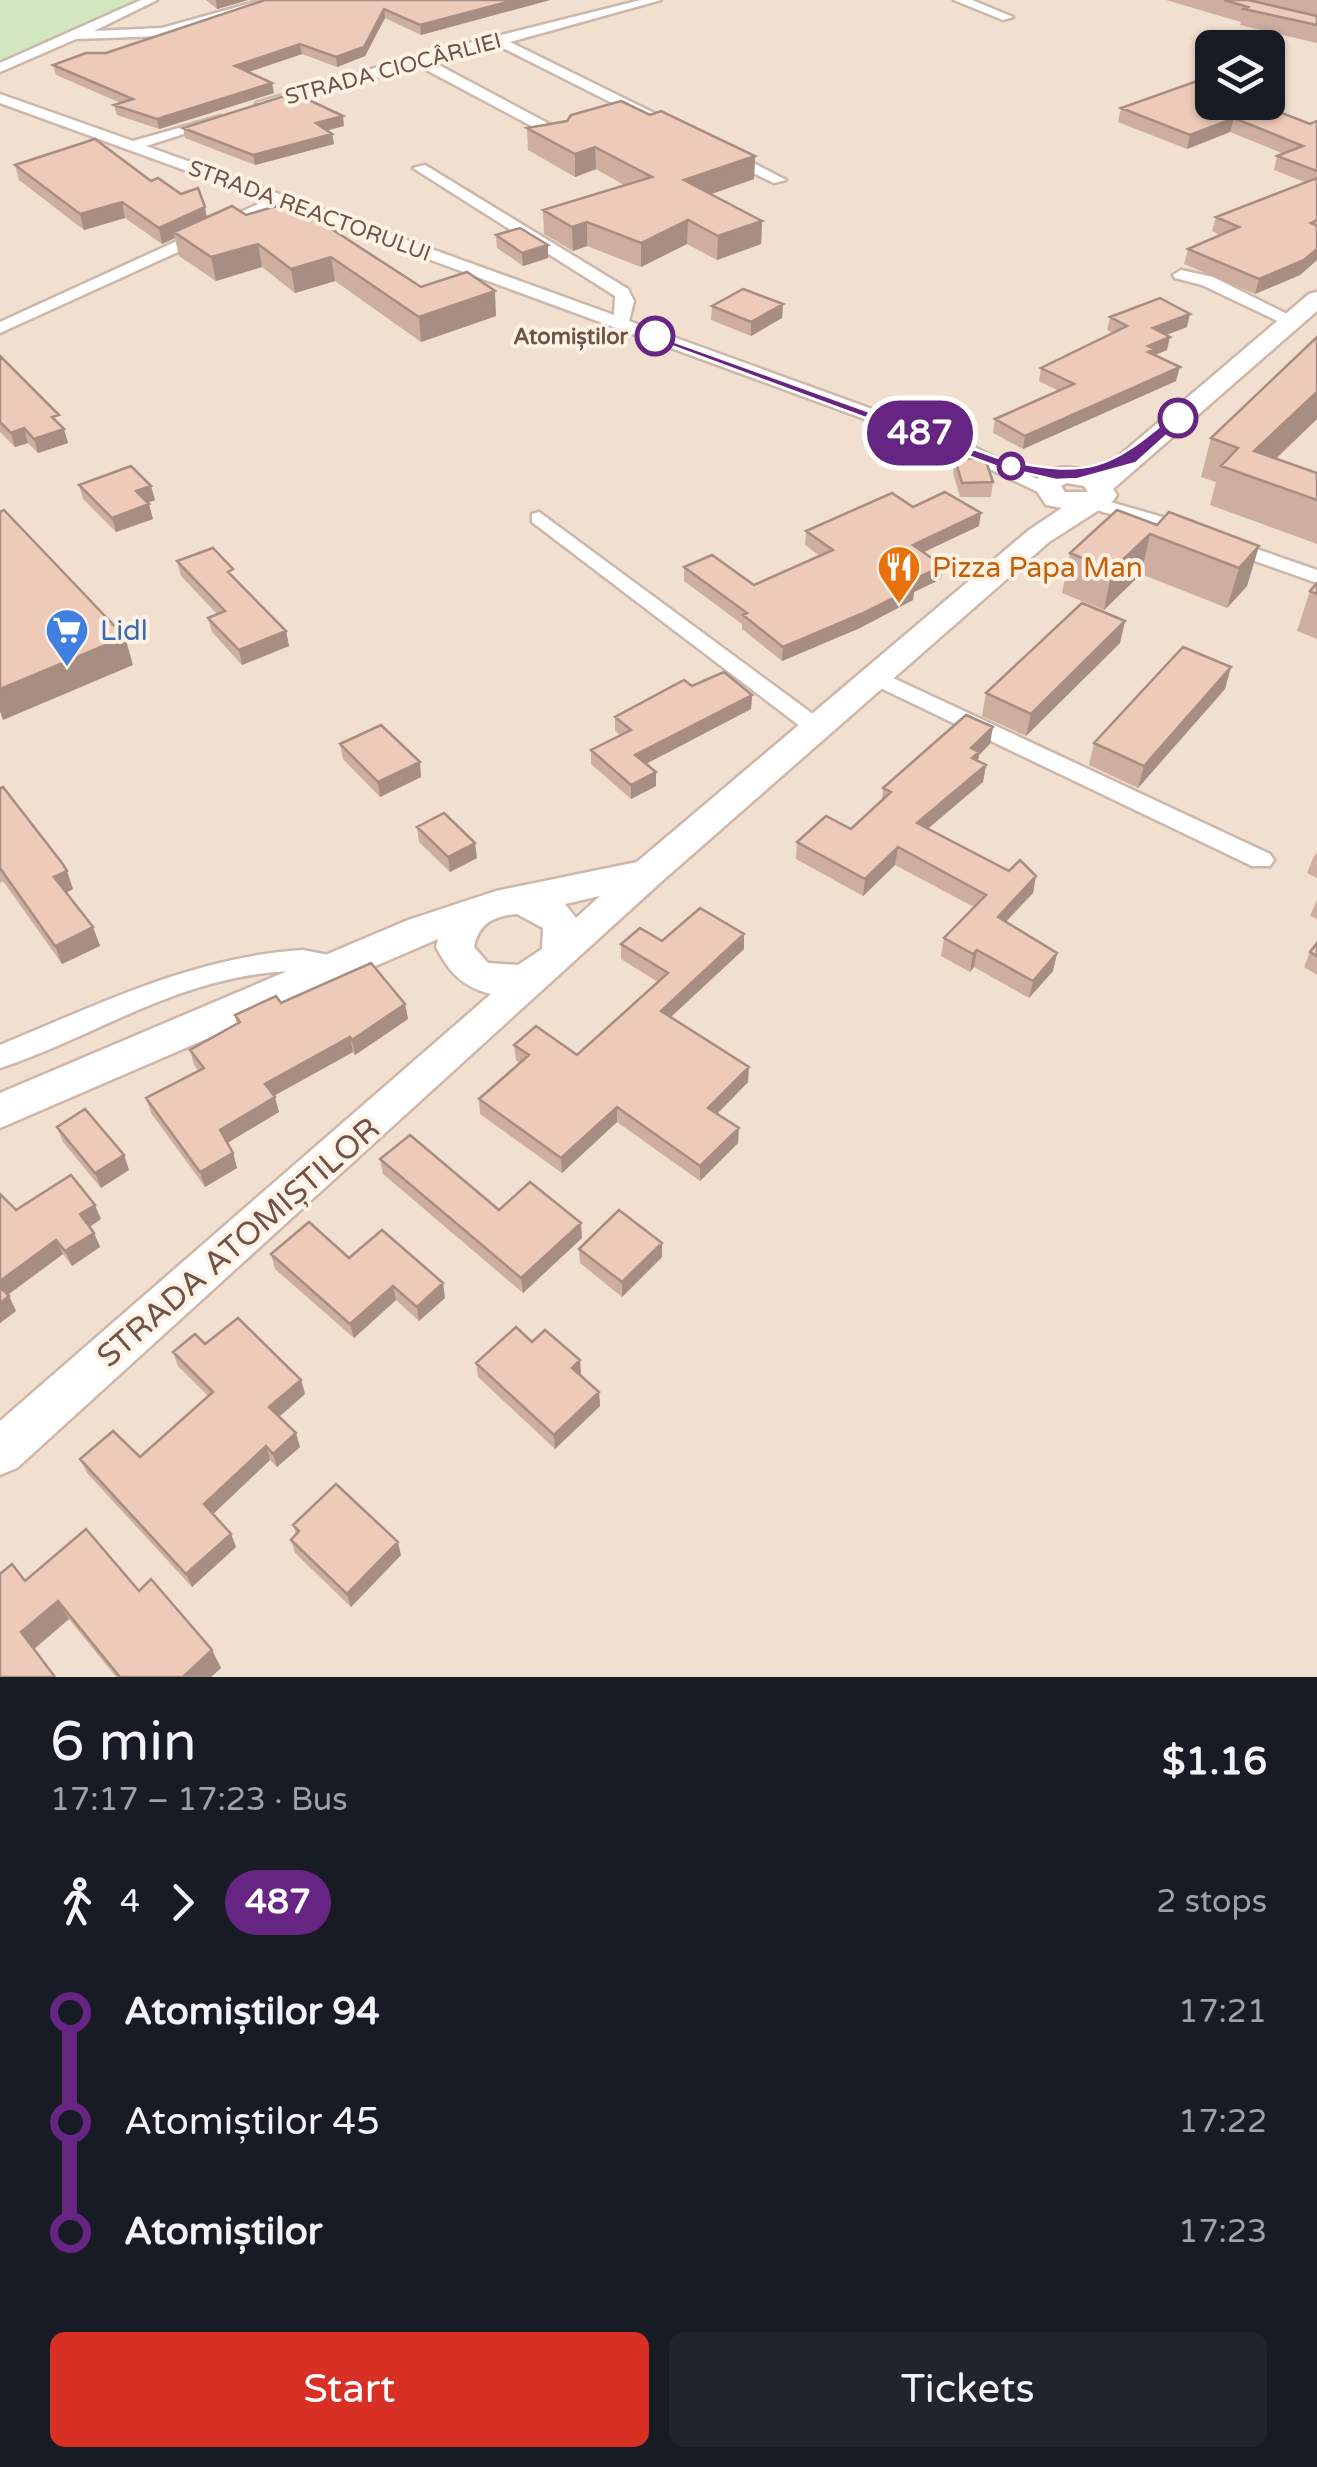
<!DOCTYPE html>
<meta charset="utf-8">
<style>
body{margin:0;font-family:"Varela Round",sans-serif;background:#20242c;color:#f1f3f6;height:100vh;display:flex;flex-direction:column;font-size:38px;white-space:nowrap}
*{box-sizing:border-box;margin:0}
p{font-size:32px;color:#9ea1a6}
.icon{flex:none;width:55px;height:55px;fill:none;stroke:currentColor;stroke-width:2;stroke-linecap:round;stroke-linejoin:round}
.map{position:relative;height:1677px;overflow:hidden}
.side{display:flex;flex-direction:column;background:#171b24;flex:1}
.side>*{flex:none}
.badge{padding:0 20px;border-radius:32px;font-size:35px;line-height:65px}
.buttons{position:absolute;left:1195px;top:30px;display:grid;gap:20px}
.buttons a{display:grid;place-items:center;width:90px;height:90px;border-radius:15px;background:#171b24;box-shadow:0 2px 8px #0004;font-size:50px}
.map>.badge{position:absolute;translate:-50% -50%;box-shadow:0 0 0 5px #fff}
.legs{display:flex;align-items:center;gap:15px;height:110px;padding:0 50px;font-size:32px}
.legs p{margin-inline-start:auto}
.summary{display:flex;align-items:center;justify-content:space-between;height:170px;padding:0 50px}
h1{font-size:55px;font-weight:600;line-height:75px}
.cta{display:flex;gap:20px;margin-top:auto;padding:20px 50px}
.cta a{flex:1;height:115px;border-radius:15px;background:#d93025;color:#fff;font-size:40px;font-weight:600;line-height:115px;text-align:center}
.cta a+a{background:#20242c;color:#f1f3f6}
ul{padding:0 50px;list-style:none}
li{display:flex;align-items:center;gap:35px;height:110px;font-size:38px}
li i{display:grid;place-items:center;width:15px;height:100%;margin:0 12px;background:currentColor}
li i::after{content:'';width:25px;height:25px;margin:-12px;border:8px solid;border-radius:50%;background:#171b24}
li p{margin-inline-start:auto}
li:first-child i{background:linear-gradient(#0000 50%,currentColor 0)}
li:last-child i{background:linear-gradient(currentColor 50%,#0000 0)}
.map>svg:first-child{display:block}
.residential{fill:#f1dfcf;fill-rule:evenodd}
.green{fill:#d2e6c0}
.lines{fill:none;stroke-linecap:round;stroke-linejoin:round}
.minor-casing{stroke:#ccb7ab;stroke-width:5}
.secondary-casing{stroke:#cfb6a8;stroke-width:5}
.minor{fill:#fff;fill-rule:evenodd}
.secondary{fill:#fff;fill-rule:evenodd}
.wall{fill:#cdae9f}
.shaded-wall{fill:#a78d82}
.building{fill:#eecab9;stroke:#a78d82;stroke-width:2.5}
.line-1{fill:#662483;stroke:#fff;stroke-width:2.5}
.stop-1-dot{fill:#fff;stroke:#662483;stroke-width:5}
.labels{text-anchor:middle;stroke-width:8;stroke-linejoin:round;paint-order:stroke}
.far-street-label{font-size:22px;fill:#6f5349;stroke:#fef2e5}
.far-stop-label{font-size:22px;font-weight:bold;fill:#6f5349;stroke:#fef2e5;text-anchor:end}
.food-label{font-size:28px;fill:#c56008;stroke:#fef2e5;text-anchor:start}
.shop-label{font-size:28px;fill:#366cbe;stroke:#fef2e5;text-anchor:start}
.near-street-label{font-size:32px;fill:#6f5349;stroke:#fef2e5}
</style>
<div class="map">
<svg width="1317" height="1677" viewBox="0 0 1317 1677">
<rect width="100%" height="100%" fill="#faeee0"/>
<path class="residential" d="M135,0H1317V1677H0V62L67,37ZM1212,48H1268V102H1212Z"/>
<path class="green" d="M0,0H135L67,37L0,62Z"/>
<g class="lines">
<g class="minor-casing">
<path id="minor" d="M141,0H157L94,31L162,28L262,0H282L163,36L76,39L0,72V63Z
M641,0H661L510,42L654,113V119H644L497,45L433,62L568,134V140H558L419,66L263,107L256,103L413,57Z
M954,0H972L1013,17L1003,20Z
M0,94L133,141L221,116V122L146,146L614,315L615,296L413,168L425,165L628,289L634,301L629,321L966,443L1055,488L1052,492H1038L952,451L281,205L0,333V322L267,200L0,103Z
M720,151H730L786,180L774,183L720,157Z
M1181,270L1213,277L1301,321L1286,325L1202,285L1175,278L1173,275Z
M1093,497L1197,527L1200,531L1190,537L1086,507L1083,503Z
M539,512L825,723L829,728L825,733H809L532,522V514Z
M1228,539L1317,570V583L1221,549V541Z
M876,670L1270,854L1274,860L1270,866H1252L868,682L865,677Z
M302,950L351,959L354,966L351,973C333,979 316,970 298,971C269,971 241,976 214,983C139,1003 73,1044 0,1068V1045C99,1004 194,957 302,950Z"/>
</g>
<g class="secondary-casing">
<path id="secondary" d="M1317,292V311L1113,489L1117,495L1113,501L1049,542L661,882L17,1468L0,1475V1421L491,994C461,986 450,973 436,947L438,939L0,1128V1093L408,920L496,891L637,862L1029,530L1062,508L1046,505L1032,484C1052,461 1073,467 1099,473L1309,294ZM1067,483L1084,486L1088,492H1065L1061,486ZM600,896L576,918L565,904ZM517,914L543,928L542,949L518,965L488,963L474,947C479,923 494,916 517,914Z"/>
</g>
<use href="#minor" class="minor"/>
<use href="#secondary" class="secondary"/>
</g>
<path class="wall" d="M206,0H248L217,9Z
M265,0H550L421,35L385,18L365,56L337,67L302,54L248,72L274,93L159,129L117,115L114,105L121,103L56,75L53,65L106,53Z
M1166,0H1317V43L1240,25L1241,22Z
M1121,108L1310,124L1317,121V260L1300,275L1255,294L1184,264L1188,249L1220,235L1212,231L1216,217L1305,182L1274,170L1277,156L1284,154L1230,132L1187,149L1118,122Z
M650,115L755,156L754,179L711,194L762,221L761,244L717,260L687,244L641,267L587,246L573,251L544,234L543,210L624,185L596,169L575,177L528,150L527,128Z
M344,126L327,130L332,134L334,144L255,165L185,138L183,128Z
M15,165L151,181L207,217L246,215L421,287L496,316L421,342L335,281L295,293L262,267L216,281L179,256L175,238L162,244L125,218L84,230L19,180Z
M496,235L548,258L523,266L497,248Z
M783,304L782,318L751,336L711,320L712,306Z
M1110,317L1187,327L1166,335L1167,350L1155,355L1176,381L1023,449L993,433L995,419L1059,391L1039,381L1041,368L1113,333L1107,330Z
M1317,337V419L1276,459L1317,473V544L1210,505L1216,482L1201,477L1211,438Z
M0,356L62,427L68,443L38,453L28,443L15,447L0,432Z
M955,459L993,482L991,497H960L953,473Z
M79,485L155,500L148,503L153,519L116,532L83,499Z
M1157,525L1259,546L1247,586L1227,608L1141,574L1104,610L1062,593L1070,553Z
M979,526L924,552L943,566L941,579L914,592L913,600L860,628L782,661L742,629V624L684,581V567L754,585L820,556L805,545L806,531Z
M177,561L235,579L286,631L289,646L242,665L212,632L208,618L217,614L181,576Z
M1317,583V639L1297,631L1310,591Z
M1125,621L1120,643L1026,736L982,716L986,693Z
M692,686L752,695L751,709L646,764L656,786L631,799L591,764V750L620,735L615,731V717Z
M1225,689L1138,788L1089,765L1094,743Z
M340,744L421,777L380,797L343,759Z
M990,744L979,755L978,761L986,765L983,782L928,829L1009,871L1036,876L1033,893L1006,922L1057,953L1053,971L1029,998L974,967L970,972L941,956L944,938L974,907L895,865L863,896L796,859L797,842L851,829L882,800L883,788Z
M0,788L73,889L66,893L93,927L100,946L62,964L3,881L0,883Z
M417,827L477,858L450,872L419,842Z
M1317,852V878L1307,873L1313,858Z
M1317,900V919L1310,916Z
M662,941L744,949L671,1017L748,1082L717,1114L738,1143L700,1181L617,1122L562,1173L480,1114L479,1099L520,1063L516,1060L514,1045L577,1055L658,982L621,959V944Z
M1317,943V975L1304,967L1310,952Z
M281,1003L405,1004L408,1019L355,1055L353,1052L274,1096L279,1112L227,1143L233,1153L237,1168L205,1187L151,1113L146,1098L199,1071L194,1065L190,1050L237,1024L235,1015Z
M57,1127L124,1155L129,1170L101,1188L63,1142Z
M380,1159L499,1210L582,1238L523,1293L383,1174Z
M0,1194L16,1210L101,1219L90,1227L94,1233L100,1247L72,1266L63,1254L8,1295L16,1311L0,1323Z
M579,1249L662,1257L622,1297L580,1263Z
M271,1254L349,1258L445,1298L419,1321L396,1300L354,1338L275,1269Z
M532,1342L581,1374L599,1392L600,1406L555,1449L478,1377L476,1363Z
M205,1344L301,1380L305,1394L279,1417L300,1447L277,1467L270,1460L213,1514L231,1534L236,1547L192,1587L87,1473L80,1459L140,1457L208,1396L178,1366L173,1352Z
M293,1525L401,1555L351,1607L295,1553L291,1540L296,1534Z
M25,1581L139,1591L212,1650L221,1668L211,1677H116L69,1619L0,1677Z"/>
<path class="shaded-wall" d="M216,0H248L217,9Z
M515,0H550L421,35L420,25Z
M384,9L385,18L365,56L337,67L336,57Z
M300,44L302,54L237,76L235,66Z
M272,83L274,93L159,129L157,119Z
M343,116L344,126L317,133L316,123Z
M1234,118L1230,132L1187,149L1190,135Z
M332,134L334,144L255,165L253,155Z
M595,147L596,169L575,177V154Z
M755,156L754,179L683,204L684,180Z
M122,202L125,218L84,230L80,214Z
M205,207L208,223L174,232L175,238L162,244L159,228Z
M688,220L687,244L641,267V243Z
M762,221L761,244L717,260L718,236Z
M587,222V246L573,251L572,227Z
M258,244L262,267L216,281L211,257Z
M548,245V258L523,266L522,253Z
M1317,249V260L1300,275L1255,294L1259,279Z
M331,257L335,281L295,293L291,269Z
M495,291L496,316L421,342L419,317Z
M783,304L782,318L751,336V322Z
M1190,314L1187,327L1150,341L1153,328Z
M1170,337L1167,350L1147,358L1148,346Z
M1180,367L1176,381L1023,449L1025,436Z
M1317,392V419L1255,478L1254,451Z
M24,428L28,443L15,447L11,433Z
M64,429L68,443L38,453L34,439Z
M151,486L155,500L139,506L136,491Z
M149,504L153,519L116,532L112,518Z
M981,513L979,526L911,558L913,545Z
M1150,534L1141,574L1104,610L1112,570Z
M1259,546L1247,586L1227,608L1239,568Z
M943,566L941,579L914,592L913,600L860,628L782,661L783,647L908,582Z
M1125,621L1120,643L1026,736L1031,714Z
M286,631L289,646L242,665L239,650Z
M125,637L133,665L3,720L0,711V689Z
M1231,667L1225,689L1138,788L1144,766Z
M752,695L751,709L636,769L635,755Z
M993,727L990,744L979,755L976,769L969,775L971,748Z
M420,762L421,777L380,797L378,782Z
M986,765L983,782L914,840L917,823Z
M656,772V786L631,799V785Z
M475,843L477,858L450,872L448,857Z
M898,847L895,865L863,896L865,879Z
M67,871L73,889L61,895L54,877Z
M1036,876L1033,893L994,934L998,917Z
M93,927L100,946L62,964L55,946Z
M744,934V949L661,1026V1011Z
M977,950L974,967L970,972L973,954Z
M1057,953L1053,971L1029,998L1033,981Z
M405,1004L408,1019L355,1055L352,1040Z
M350,1037L353,1052L268,1099L265,1084Z
M749,1067L748,1082L708,1123V1108Z
M275,1097L279,1112L224,1145L220,1130Z
M617,1107V1122L562,1173L561,1158Z
M739,1128L738,1143L700,1181V1166Z
M233,1153L237,1168L205,1187L200,1172Z
M124,1155L129,1170L101,1188L95,1173Z
M95,1205L101,1219L86,1229L80,1214Z
M581,1223L582,1238L523,1293L521,1278Z
M94,1233L100,1247L72,1266L65,1251Z
M56,1240L63,1254L3,1298L0,1291V1281Z
M662,1243V1257L622,1297V1282Z
M443,1283L445,1298L419,1321L417,1307Z
M393,1286L396,1300L354,1338L350,1324Z
M9,1296L16,1311L0,1323V1303Z
M580,1360L581,1374L573,1382L572,1368Z
M301,1380L305,1394L274,1421L269,1407Z
M599,1392L600,1406L555,1449L554,1435Z
M296,1433L300,1447L277,1467L273,1454Z
M266,1446L270,1460L209,1518L204,1504Z
M231,1534L236,1547L192,1587L186,1574Z
M398,1542L401,1555L351,1607L347,1594Z
M58,1601L69,1619L33,1650L21,1632Z
M212,1650L221,1668L211,1677H183Z"/>
<path class="building" d="M265,0H515L420,25L384,9L364,47L336,57L300,44L235,66L272,83L157,119L114,105L133,99L53,65L86,53H106Z
M1224,0H1248L1317,16V25L1244,9L1248,7Z
M1197,81L1212,87V102H1254L1310,124L1317,121V171L1277,156L1303,146L1234,118L1190,135L1121,108Z
M294,93L343,116L316,123L332,134L253,155L183,128Z
M621,101L650,115L661,111L755,156L684,180L762,221L718,236L688,220L641,243L587,222L572,227L543,210L652,177L595,147L575,154L527,128L567,121L571,115Z
M95,139L151,181L158,178L181,194L198,188L205,207L159,228L122,202L80,214L15,165Z
M1317,178V220L1311,223L1317,226V249L1304,260L1259,279L1188,249L1239,227L1216,217Z
M290,202L421,287L467,272L495,291L419,317L331,257L291,269L258,244L211,257L174,232L232,206L246,215Z
M520,228L548,245L522,253L496,235Z
M743,289L783,304L751,322L712,306Z
M1160,298L1190,314L1153,328L1170,337L1148,346L1154,349L1148,352L1180,367L1025,436L995,419L1074,384L1041,368L1127,326L1110,317Z
M1317,337V392L1254,451L1317,473V500L1221,466L1238,448L1211,438Z
M0,356L59,415L52,417L64,429L34,439L24,428L11,433L0,422Z
M985,458L993,482L962,483L955,459Z
M131,466L151,486L136,491L149,504L112,518L79,485Z
M945,492L981,513L913,545L943,566L908,582L915,587L861,614L783,647L743,615L747,613L684,567L712,555L754,585L833,550L806,531L892,493L913,507Z
M4,510L125,637L0,689V512Z
M1117,510L1157,525L1169,512L1259,546L1239,568L1150,534L1112,570L1070,553Z
M213,548L233,569L228,572L286,631L239,650L208,618L225,611L177,561Z
M1317,583V594L1310,591Z
M1082,603L1125,621L1031,714L986,693Z
M1183,647L1231,667L1144,766L1094,743Z
M724,672L752,695L635,755L656,772L631,785L591,750L631,730L615,717L684,680L692,686Z
M966,715L993,727L971,748L979,752L972,758L986,765L917,823L1009,871L1020,860L1036,876L998,917L1057,953L1033,981L977,950L973,954L944,938L986,895L898,847L865,879L797,842L826,816L851,829L891,792L883,788Z
M381,725L420,762L378,782L340,744Z
M3,787L62,863L67,871L54,877L93,927L55,946L0,868V788Z
M444,813L475,843L448,857L417,827Z
M700,908L744,934L661,1011L749,1067L708,1108L739,1128L700,1166L617,1107L561,1158L479,1099L529,1055L514,1045L536,1026L577,1055L668,973L621,944L640,928L662,941Z
M1317,943V956L1310,952Z
M371,963L405,1004L352,1040L350,1037L265,1084L275,1097L220,1130L233,1153L200,1172L146,1098L204,1068L190,1050L240,1022L235,1015L276,996L281,1003Z
M85,1109L124,1155L95,1173L57,1127Z
M410,1135L499,1210L530,1182L581,1223L521,1278L380,1159Z
M71,1175L95,1205L80,1214L94,1233L65,1251L56,1240L0,1281V1194L16,1210Z
M619,1210L662,1243L622,1282L579,1249Z
M309,1222L349,1258L382,1230L443,1283L417,1307L393,1286L350,1324L271,1254Z
M0,1287L9,1296L0,1303Z
M238,1318L301,1380L269,1407L296,1433L273,1454L266,1446L204,1504L231,1534L186,1574L80,1459L113,1431L140,1457L213,1392L173,1352L195,1334L205,1344Z
M516,1327L532,1342L545,1330L580,1360L572,1368L599,1392L554,1435L476,1363Z
M336,1484L398,1542L347,1594L291,1540L299,1531L293,1525Z
M86,1529L139,1591L151,1579L212,1650L183,1677H120L58,1601L21,1632L55,1677H0V1574L12,1564L25,1581Z"/>
<path class="line-1" d="M650,333L1004,460C1088,478 1109,470 1173,415L1186,418L1136,463L1078,479L1056,480L995,466L650,338Z"/>
<defs>
<g id="restaurant-pin" transform="scale(2.25)"><path d="M0 17L-7.5 6A9.5 9.5 0 1 1 7.5 6Z" fill="#e8710a" stroke="#fef2e5"/><path d="M-5-6h1v4h1v-4h1v4h1v-4h1v5L-1.5 .5V6h-2V.5L-5-1ZM5-6V6H3V1.5H1.5Q1.5-4 5-6Z" fill="#fff"/></g>
<g id="supermarket-pin" transform="scale(2.25)"><path d="M0 17L-7.5 6A9.5 9.5 0 1 1 7.5 6Z" fill="#3f7fe0" stroke="#fef2e5"/><path d="M-6-5.5h2.5l.6 2H6L4.5 2H-2.5L-4.4-4H-6ZM-1.5 3.2a1.3 1.3 0 1 0 .1 0ZM3 3.2a1.3 1.3 0 1 0 .1 0Z" fill="#fff"/></g>
</defs>
<g fill-rule="evenodd">
<use href="#restaurant-pin" x="899" y="567"/>
<use href="#supermarket-pin" x="67" y="630"/>
</g>
<g class="stop-1-dot">
<circle cx="655" cy="336" r="18"/>
<circle cx="1178" cy="418" r="18"/>
<circle cx="1011" cy="466" r="12"/>
</g>
<g class="labels">
<g class="far-street-label">
<text transform="translate(393 68) rotate(-15)" y="8">STRADA CIOCÂRLIEI</text>
<text transform="translate(310 210) rotate(20)" y="8">STRADA REACTORULUI</text>
</g>
<g class="far-stop-label">
<text x="628" y="344">Atomiștilor</text>
</g>
<g class="food-label">
<text x="932" y="577">Pizza Papa Man</text>
</g>
<g class="shop-label">
<text x="100" y="640">Lidl</text>
</g>
<g class="near-street-label">
<text transform="translate(238 1242) rotate(-41)" y="11">STRADA ATOMIȘTILOR</text>
</g>
</g>
</svg>
<div class="buttons">
<a><svg class="icon" aria-label="layers" viewBox="0 0 24 24"><path d="M12 4l9 5-9 5-9-5zM3 14l9 5 9-5"/></svg></a>
</div>
<b class="badge" style="left:920px;top:433px;background:#662483;color:#fff">487</b>
</div>
<section class="side">
<div class="summary"><div><h1>6 min</h1><p>17:17 – 17:23 · Bus</p></div><b>$1.16</b></div>
<div class="legs"><svg class="icon" aria-label="walk" viewBox="0 0 24 24"><circle cx="13" cy="4" r="2"/><path d="M13 8l-2 6 4 7M11 14l-3 7M7 12l3-4h3l4 4"/></svg>4<svg class="icon" aria-label="forward" viewBox="0 0 24 24"><path d="M9 5l7 7-7 7"/></svg><b class="badge" style="background:#662483;color:#fff">487</b><p>2 stops</p></div>
<ul>
<li><i style="color:#662483"></i><b>Atomiștilor 94</b><p>17:21</p></li>
<li><i style="color:#662483"></i><span>Atomiștilor 45</span><p>17:22</p></li>
<li><i style="color:#662483"></i><b>Atomiștilor</b><p>17:23</p></li>
</ul>
<div class="cta"><a>Start</a><a>Tickets</a></div>
</section>
